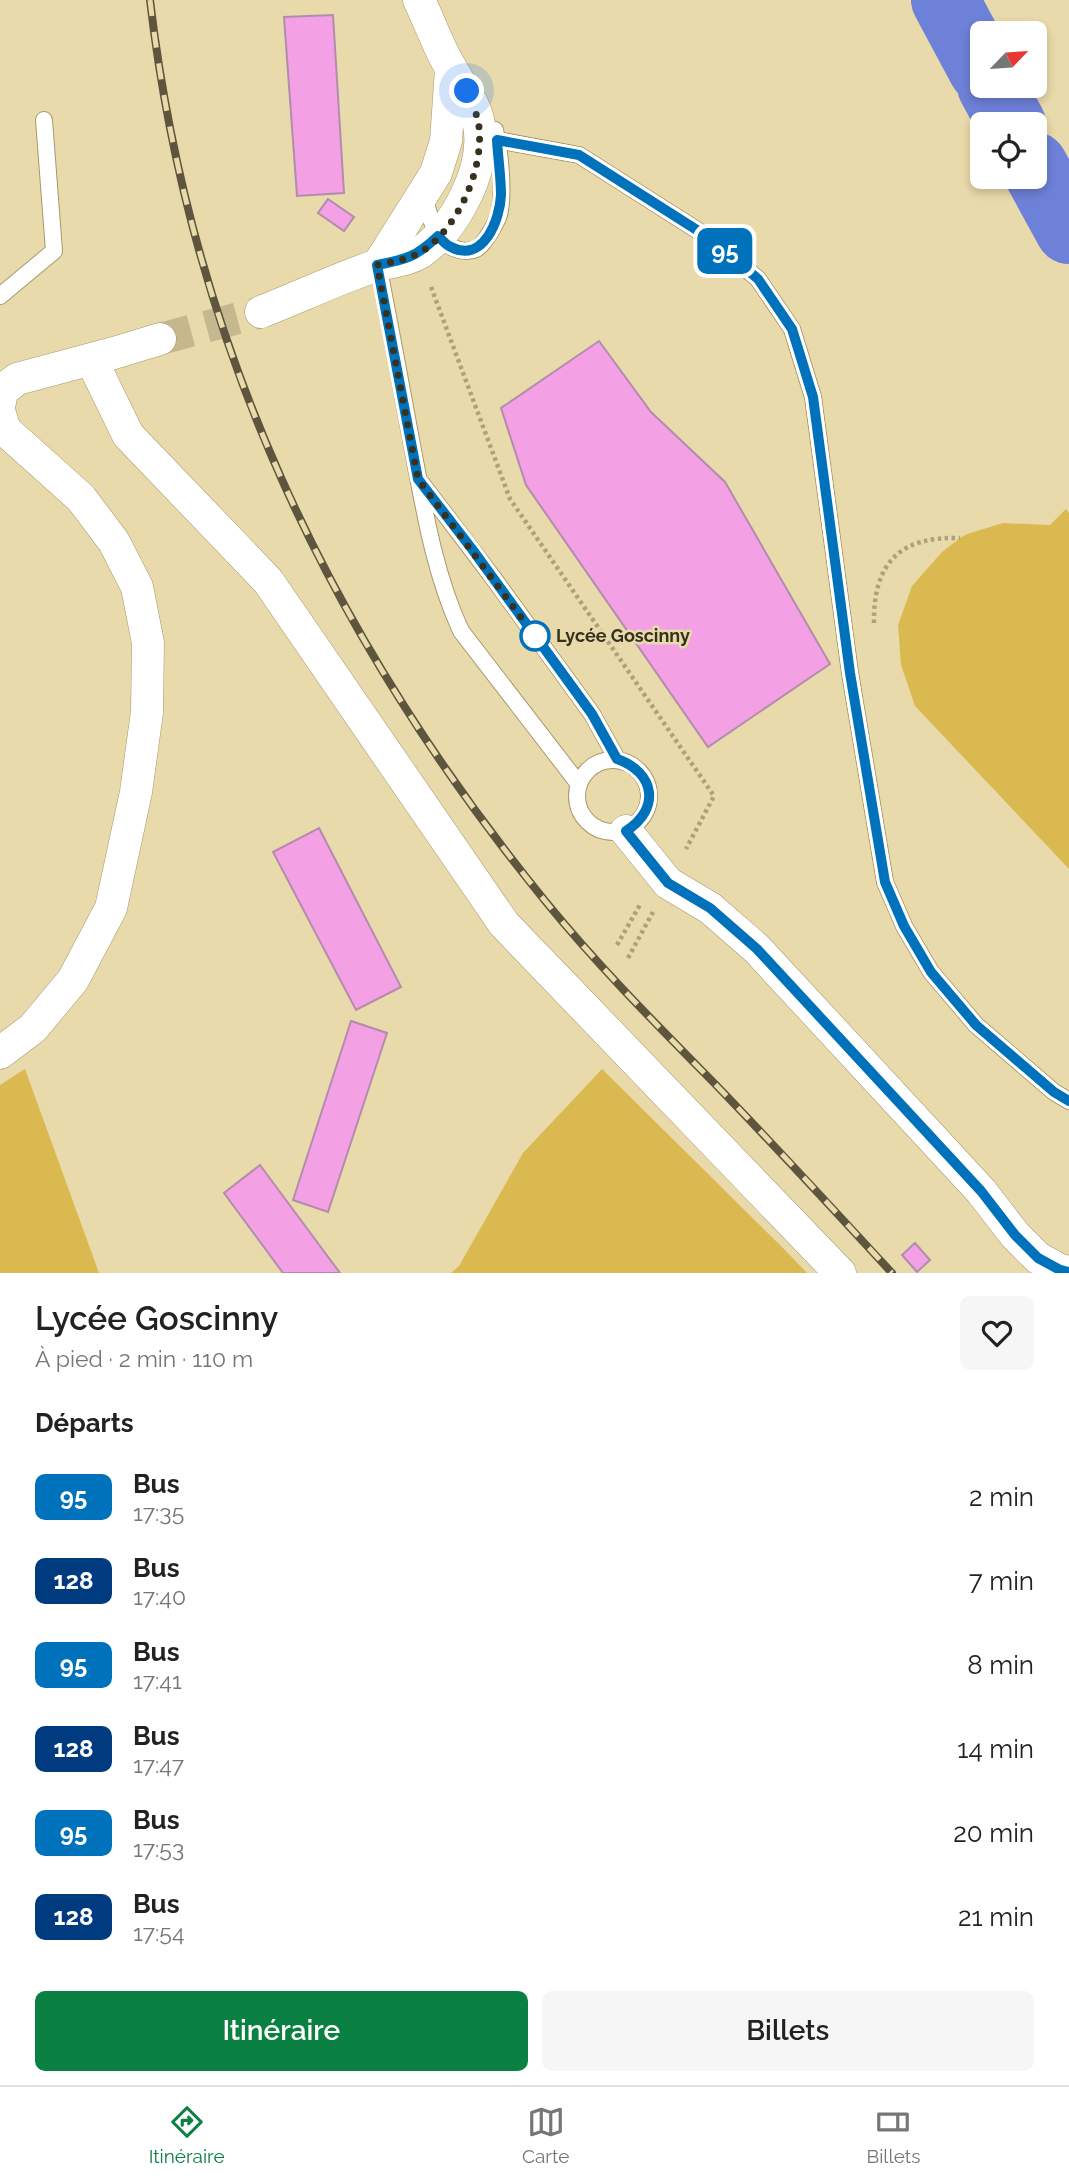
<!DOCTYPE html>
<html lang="fr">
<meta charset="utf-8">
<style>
body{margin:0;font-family:Raleway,sans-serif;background:#f6f6f6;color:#222;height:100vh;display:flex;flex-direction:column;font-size:26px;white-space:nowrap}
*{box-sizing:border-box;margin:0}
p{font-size:23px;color:#767676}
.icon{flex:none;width:38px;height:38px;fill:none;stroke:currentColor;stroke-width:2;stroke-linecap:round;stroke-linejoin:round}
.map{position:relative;height:1273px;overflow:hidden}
.drawer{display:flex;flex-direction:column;background:#fff;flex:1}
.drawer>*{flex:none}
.badge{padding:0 14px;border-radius:10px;font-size:24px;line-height:46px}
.needle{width:46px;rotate:65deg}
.buttons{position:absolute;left:970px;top:21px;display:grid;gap:14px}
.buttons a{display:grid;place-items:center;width:77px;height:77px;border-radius:10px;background:#fff;box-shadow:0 4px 10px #0003;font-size:35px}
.you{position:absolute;width:35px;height:35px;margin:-18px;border:5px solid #fff;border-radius:50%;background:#1a73e8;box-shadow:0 0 0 10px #1a73e833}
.map>.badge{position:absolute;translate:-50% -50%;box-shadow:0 0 0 4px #fff}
h2{padding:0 35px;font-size:26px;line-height:63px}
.round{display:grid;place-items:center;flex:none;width:74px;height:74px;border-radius:10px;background:#f6f6f6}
.head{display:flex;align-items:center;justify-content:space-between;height:119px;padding:0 35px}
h1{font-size:33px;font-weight:600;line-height:52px}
.primary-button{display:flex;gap:14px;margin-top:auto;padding:14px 35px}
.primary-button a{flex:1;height:80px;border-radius:10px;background:#0b8043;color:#fff;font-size:28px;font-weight:600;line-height:80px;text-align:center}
.primary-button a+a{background:#f6f6f6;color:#222}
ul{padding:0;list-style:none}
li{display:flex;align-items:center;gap:21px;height:84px;padding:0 35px}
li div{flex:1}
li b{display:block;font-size:26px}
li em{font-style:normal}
li .badge{min-width:77px;font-weight:700;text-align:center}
.tabs{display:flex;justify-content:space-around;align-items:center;height:98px;border-top:2px solid #e0e0e0;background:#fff;font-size:19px;color:#767676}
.tabs a{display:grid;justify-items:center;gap:4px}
.tabs .on{color:#0b8043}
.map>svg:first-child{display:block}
.green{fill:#daba50}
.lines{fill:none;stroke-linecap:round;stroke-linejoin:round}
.river{stroke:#6e81d8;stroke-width:68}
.building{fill:#f3a0e5;stroke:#b38cac;stroke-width:2}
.minor-tunnel{stroke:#c5b88f;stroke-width:32;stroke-dasharray:32 16;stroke-linecap:butt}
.service-casing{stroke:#a7996c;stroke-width:18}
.minor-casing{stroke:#a7996c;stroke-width:33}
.path{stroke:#ada17c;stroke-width:4.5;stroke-dasharray:3.5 3.5;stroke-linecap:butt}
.service{stroke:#fff;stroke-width:16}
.minor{stroke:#fff;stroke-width:32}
.rail-casing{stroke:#5d553d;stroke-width:8}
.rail{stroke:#e9daab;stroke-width:5;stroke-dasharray:16;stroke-linecap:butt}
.line-casing{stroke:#fff;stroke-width:16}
.line{stroke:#0072bc;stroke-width:10}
.walk{stroke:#37311f;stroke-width:7;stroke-dasharray:0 12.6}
.stop-dot{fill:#fff;stroke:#0072bc;stroke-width:3.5}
.labels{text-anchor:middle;stroke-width:5;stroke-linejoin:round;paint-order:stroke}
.stop-label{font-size:18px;font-weight:bold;fill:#37311f;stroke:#e9daab;text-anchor:start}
</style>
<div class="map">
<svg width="1069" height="1273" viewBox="0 0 1069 1273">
<rect width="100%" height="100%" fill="#e9daab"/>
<path class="green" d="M1066,509L1069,513V869L915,706L901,665L898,625L912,586L942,552L960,538L967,534L1003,523L1050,525Z
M25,1069L99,1273H0V1085Z
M602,1069L785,1250L807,1273H451L459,1266L523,1153Z"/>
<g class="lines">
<path class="river" d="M945,0L982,69
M991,86L1012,124
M1034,166L1069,230"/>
</g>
<path class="building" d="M333,15L344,193L297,196L284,17Z
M328,199L354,217L344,231L318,213Z
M599,341L651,412L725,482L830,664L708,747L526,485L501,408Z
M319,828L401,987L356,1010L273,852Z
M351,1021L387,1033L328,1212L293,1200Z
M260,1165L340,1273H283L224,1193Z
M915,1243L930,1260L917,1272L902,1255Z"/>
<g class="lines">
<path class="minor-tunnel" d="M160,339L261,312"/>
<g class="service-casing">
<path id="service" d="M497,140L579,155L711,239L758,279L792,329L813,397L850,673L885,882L904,926L931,972L976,1025L1054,1092L1069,1101
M423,194C427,207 431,223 438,235C445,246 463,255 476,249C484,245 494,226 498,218C505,198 500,151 495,130
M378,265C390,325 401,385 412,445C424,508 434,573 461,631L578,783
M0,296L54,251L44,120
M422,484L494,579L592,714L617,759
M577 796a36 36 0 1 1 72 0a36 36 0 1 1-72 0Z"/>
</g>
<g class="minor-casing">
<path id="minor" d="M378,265L436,173L446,141L451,69
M261,312C299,297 337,279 375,266C391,261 407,261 421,252C456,227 487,168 479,125C476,103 461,87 451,68C438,47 430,22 419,0
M91,359L128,435L268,581L504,924L840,1273
M0,402L2,391L17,379L114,353L160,339
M0,414L5,430L81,498L114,542L137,587L148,643L147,712L136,792L111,908L73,980L33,1028L0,1053
M626,831L668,883L710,908L757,949L981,1191L1015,1235L1038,1258L1060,1270L1069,1272"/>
</g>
<path class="path" d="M431,287L510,499L714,796L686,849
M874,623C873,562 901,536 960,538
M617,945L641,903
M628,958L653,912"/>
<use href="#service" class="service"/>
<use href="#minor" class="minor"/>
<g class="rail-casing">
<path id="rail" d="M150,0C190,342 330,637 546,902C599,967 658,1026 716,1085C776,1147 834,1210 892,1273"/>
</g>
<use href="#rail" class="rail"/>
</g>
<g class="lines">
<g class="line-casing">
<path id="line" d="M1069,1101L1054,1092L976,1025L931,972L904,926L885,882L850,673L813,397L792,329L758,279L711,239L579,155L497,140C498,158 501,177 501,195C500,220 483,264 451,247C446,245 442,240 438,236C416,257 407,259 377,265L418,479L472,549L592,714L617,759C655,772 661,809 626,831L668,883L710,908L757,949L981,1191L1015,1235L1038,1258L1060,1270L1069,1272"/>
</g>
<use href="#line" class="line"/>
<path class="walk" d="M467,91C471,102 478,115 479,127C484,170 457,231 419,253C406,260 392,262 377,265L418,479L535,636"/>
</g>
<circle class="stop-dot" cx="535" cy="636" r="14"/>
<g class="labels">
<g class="stop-label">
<text x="556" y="642">Lycée Goscinny</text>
</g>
</g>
</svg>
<div class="buttons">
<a><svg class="needle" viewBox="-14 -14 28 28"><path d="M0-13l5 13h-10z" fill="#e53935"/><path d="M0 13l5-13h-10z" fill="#767676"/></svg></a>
<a><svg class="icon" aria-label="locate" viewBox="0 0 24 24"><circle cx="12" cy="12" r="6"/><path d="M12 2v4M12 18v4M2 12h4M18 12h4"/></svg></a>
</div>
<div class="you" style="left:467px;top:91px"></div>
<b class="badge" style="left:725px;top:251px;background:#0072bc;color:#fff">95</b>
</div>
<section class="drawer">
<div class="head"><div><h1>Lycée Goscinny</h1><p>À pied · 2 min · 110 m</p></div><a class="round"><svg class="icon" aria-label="heart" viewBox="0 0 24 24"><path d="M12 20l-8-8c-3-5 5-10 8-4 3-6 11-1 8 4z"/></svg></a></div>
<h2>Départs</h2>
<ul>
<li><span class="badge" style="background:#0072bc;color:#fff">95</span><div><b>Bus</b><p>17:35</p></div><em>2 min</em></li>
<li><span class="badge" style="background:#003b80;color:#fff">128</span><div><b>Bus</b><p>17:40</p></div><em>7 min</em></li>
<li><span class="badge" style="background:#0072bc;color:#fff">95</span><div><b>Bus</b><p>17:41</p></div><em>8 min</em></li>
<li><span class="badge" style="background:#003b80;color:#fff">128</span><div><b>Bus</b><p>17:47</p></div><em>14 min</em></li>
<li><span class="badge" style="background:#0072bc;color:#fff">95</span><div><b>Bus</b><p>17:53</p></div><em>20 min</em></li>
<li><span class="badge" style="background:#003b80;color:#fff">128</span><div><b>Bus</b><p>17:54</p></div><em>21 min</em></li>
</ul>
<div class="primary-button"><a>Itinéraire</a><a>Billets</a></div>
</section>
<nav class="tabs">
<a class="on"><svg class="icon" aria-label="directions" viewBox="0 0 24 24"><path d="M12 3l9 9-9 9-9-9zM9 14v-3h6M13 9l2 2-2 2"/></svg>Itinéraire</a>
<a><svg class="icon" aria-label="map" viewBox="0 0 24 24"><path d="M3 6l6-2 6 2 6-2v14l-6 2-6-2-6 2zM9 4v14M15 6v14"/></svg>Carte</a>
<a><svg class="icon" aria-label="tickets" viewBox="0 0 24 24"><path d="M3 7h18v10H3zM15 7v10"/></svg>Billets</a>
</nav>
